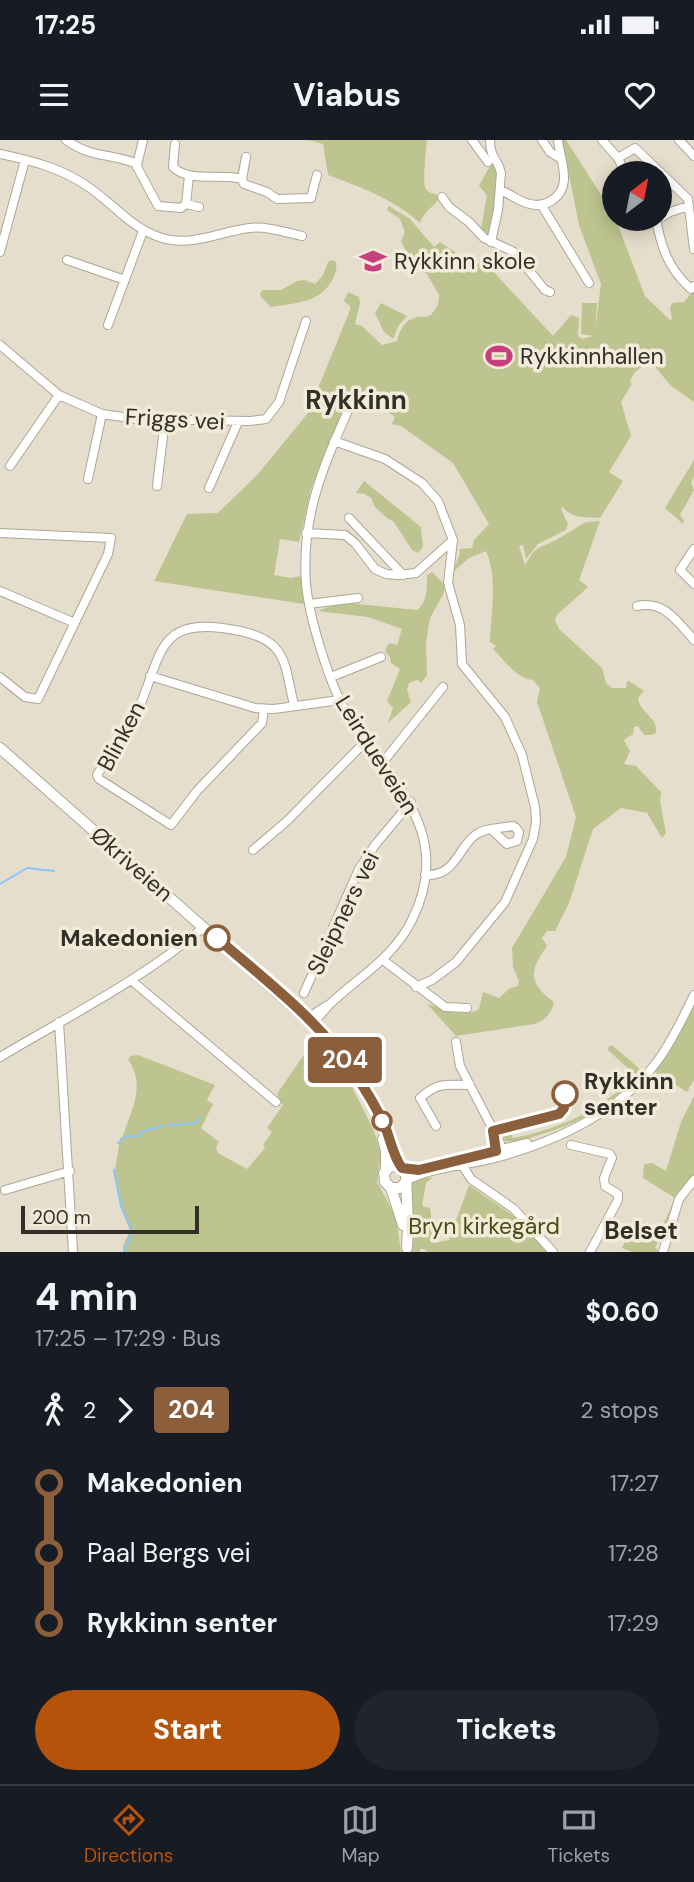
<!DOCTYPE html>
<meta charset="utf-8">
<style>
body{margin:0;font-family:"DM Sans",sans-serif;background:#20242c;color:#f1f3f6;height:100vh;display:flex;flex-direction:column;font-size:26px;white-space:nowrap}
*{box-sizing:border-box;margin:0}
p{font-size:23px;color:#9ea1a6}
.icon{flex:none;width:38px;height:38px;fill:none;stroke:currentColor;stroke-width:2;stroke-linecap:round;stroke-linejoin:round}
.map{position:relative;height:1112px;overflow:hidden}
.sheet{display:flex;flex-direction:column;background:#171b24;flex:1}
.sheet>*{flex:none}
.badge{padding:0 14px;border-radius:5px;font-size:24px;line-height:46px}
.needle{width:46px;rotate:32deg}
.buttons{position:absolute;left:602px;top:21px;display:grid;gap:14px}
.buttons a{display:grid;place-items:center;width:70px;height:70px;border-radius:50%;background:#171b24;box-shadow:0 4px 18px #0003;font-size:35px}
.scale{position:absolute;left:21px;bottom:18px;width:178px;box-sizing:border-box;padding-left:7px;border:4px solid #322f29;border-top:0;font-size:19px;line-height:24px;white-space:nowrap;color:#322f29;-webkit-text-stroke:5px #f3ebd9;paint-order:stroke}
.map>.badge{position:absolute;translate:-50% -50%;box-shadow:0 0 0 4px #fff}
.legs{display:flex;align-items:center;gap:10px;height:77px;padding:0 35px;font-size:23px}
.legs p{margin-inline-start:auto}
.overview{display:flex;align-items:center;justify-content:space-between;height:119px;padding:0 35px}
h1{font-size:38px;font-weight:700;line-height:52px}
.cta{display:flex;gap:14px;margin-top:auto;padding:14px 35px}
.cta a{flex:1;height:80px;border-radius:42px;background:#b45309;color:#fff;font-size:28px;font-weight:700;line-height:80px;text-align:center}
.cta a+a{background:#20242c;color:#f1f3f6}
ul{padding:0 35px;list-style:none}
li{display:flex;align-items:center;gap:24px;height:70px;font-size:26px}
li i{display:grid;place-items:center;width:10px;height:100%;margin:0 9px;background:currentColor}
li i::after{content:'';width:18px;height:18px;margin:-9px;border:5px solid;border-radius:50%;background:#171b24}
li p{margin-inline-start:auto}
li:first-child i{background:linear-gradient(#0000 50%,currentColor 0)}
li:last-child i{background:linear-gradient(currentColor 50%,#0000 0)}
.status{display:flex;justify-content:space-between;align-items:center;height:49px;padding:0 35px;background:#171b24;direction:ltr}
.status svg{height:19px;fill:currentColor}
header{display:flex;justify-content:space-between;align-items:center;height:91px;padding:0 35px;background:#171b24;font-size:32px;font-weight:700}
.dock{display:flex;justify-content:space-around;align-items:center;height:98px;border-top:2px solid #363941;background:#171b24;font-size:19px;color:#9ea1a6}
.dock a{display:grid;justify-items:center;gap:4px}
.dock .active{color:#b45309}
.map>svg:first-child{display:block}
.green{fill:#bdc48f}
.lines{fill:none;stroke-linecap:round;stroke-linejoin:round}
.stream{stroke:#8bc5fb;stroke-width:2}
.minor-casing{stroke:#ada695;stroke-width:10}
.major-casing{stroke:#ada695;stroke-width:12}
.minor{stroke:#fff;stroke-width:8}
.major{stroke:#fff;stroke-width:10}
.line-1-casing{stroke:#fff;stroke-width:16}
.line-1{stroke:#8b5e3c;stroke-width:10}
.stop-1-dot{fill:#fff;stroke:#8b5e3c;stroke-width:3.5}
.labels{text-anchor:middle;stroke-width:7;stroke-linejoin:round;paint-order:stroke}
.poi-label{font-size:23px;fill:#322f29;stroke:#f3ebd9;text-anchor:start}
.street-label{font-size:23px;fill:#322f29;stroke:#f3ebd9}
.stop-label{font-size:23px;font-weight:bold;fill:#322f29;stroke:#f3ebd9;text-anchor:end}
.park-label{font-size:23px;fill:#474d15;stroke:#f3ebd9}
.neighbourhood-label{font-size:24px;font-weight:bold;fill:#322f29;stroke:#f3ebd9}
.quarter-label{font-size:26px;font-weight:bold;fill:#322f29;stroke:#f3ebd9}
</style>
<div class="status"><b>17:25</b><svg viewBox="0 0 49 12"><path d="M0 12V9h3v3zM5 12V6h3v6zM10 12V3h3v9zM15 12V0h3v12zM26 1h20v11H26zM47 4h2v5h-2z"/></svg></div>
<header><svg class="icon" aria-label="menu" viewBox="0 0 24 24"><path d="M4 6h16M4 12h16M4 18h16"/></svg>Viabus<svg class="icon" aria-label="heart" viewBox="0 0 24 24"><path d="M12 20l-8-8c-3-5 5-10 8-4 3-6 11-1 8 4z"/></svg></header>
<div class="map">
<svg width="694" height="1112" viewBox="0 0 694 1112">
<rect width="100%" height="100%" fill="#e5decc"/>
<path class="green" d="M308,0H427C426,8 423,40 425,47C427,53 435,54 440,56C435,67 425,69 420,83C394,59 360,47 328,35L323,4Z
M562,0H566L614,75L645,156L670,180L672,179L670,168L672,163L684,162L694,150V262L671,246L652,223L648,222L635,232L630,241L632,244L621,262L631,296L609,332L623,341L600,378C586,377 572,379 563,367L561,369L568,384L566,390L538,404L526,419L523,405L519,406L525,425L533,412L540,407L556,400L586,382L600,381L579,440L588,447L557,475L555,480L559,489L602,528L606,543L612,548H626L627,541H629L644,551L638,558C640,574 658,576 656,593L651,595H644L638,586L634,587L633,594L624,600L630,611L624,624L636,626L661,652L660,661L666,693L662,698L647,673L621,668L593,689L569,763L555,791H547L542,798L547,806C529,831 528,843 554,862C552,872 546,880 535,884L456,896L427,864C443,867 461,880 479,869L483,852L499,858L510,848L518,846L519,841L513,827L512,808L566,717L576,677L537,562L540,548L533,540C516,538 505,521 493,509L496,506L490,502C491,473 498,439 486,411L469,418L454,431C455,423 460,418 460,409L472,408L474,400L489,384L453,323L401,286L392,284L395,277C385,269 370,266 369,253L363,254L353,245L311,349L299,402L280,399L274,435L291,438L301,436L304,464L154,441L187,374L218,373L258,334L308,273L350,170V166L344,161L348,152L359,157L360,163L355,184L362,186L382,205L397,201C401,185 409,175 426,177L431,175L438,165L439,155L427,134L420,131L410,120L401,101L405,92L400,79L387,70L389,66L410,79L434,107L440,102L456,113L468,126L481,123L490,128L553,196L571,175L579,178L578,196L582,199L593,196L581,194L582,163H597L595,190L601,144L579,85Z
M492,22L498,30L490,96L481,88L487,55L479,46Z
M331,120L336,122C337,129 336,132 333,138C322,163 295,163 271,167L261,157L260,153L263,150H281L297,141L305,140L315,144L323,135L328,122Z
M381,163L407,176L399,185L393,199L384,192L375,173Z
M694,320V336L691,342L694,350L680,375L684,381L683,384L665,368Z
M364,341L421,387L423,407L418,413L412,410L394,382L387,378L375,367L371,358L365,354L356,353Z
M432,432L444,444V453L430,478L426,502L427,535L421,543L417,540L409,543L407,550L411,562L388,583L393,568L387,561L400,529L391,523L390,517L385,511L389,503L397,505L402,489L368,477L318,471L338,463H348L417,470C428,462 427,447 427,435Z
M694,864V940L687,952L655,932L671,909Z
M314,900L326,912L352,947L374,991L381,1014L377,1042L396,1077L401,1112H123V1106L130,1091L121,1068L113,1031L115,1030L120,998L123,996C132,967 146,947 128,919L131,916L138,915L215,945L207,960L213,964L201,988L219,1002L216,1008L218,1013L247,1029L265,1008L263,1005L272,992L267,988L283,965L277,954Z
M609,906H613L641,930C624,968 552,993 515,1002L505,1001L502,994L508,988L513,998C560,989 602,970 635,935L608,910Z
M694,956V1038L662,1100L659,1099L655,1108L661,1112H632L622,1108L631,1089L638,1090L644,1082L658,1090L666,1079L675,1058L643,1038L644,1024L652,1023L666,1031L681,982Z
M433,1037L426,1043L422,1066L430,1068L434,1103L449,1100L469,1045L521,1081L550,1112H428L424,1109H420V1112H411V1044L419,1038L420,1039Z"/>
<g class="lines">
<path class="stream" d="M0,744L27,728L54,731
M169,985L195,983L200,979
M118,1003L126,996H139L143,991L163,986
M114,1030L121,1066L131,1087V1096L124,1112"/>
<g class="minor-casing">
<path id="minor" d="M66,0C91,18 109,13 135,23L158,66L181,68L186,64L199,67
M472,0L488,22
M490,0C490,19 498,18 501,33L498,70L491,102
M542,0L550,12L561,19
M602,0L618,18L625,33
M679,0L694,16
M175,4L173,27C189,43 221,33 242,39L244,44L267,52L277,59L311,58L317,35
M0,14C33,21 62,28 90,48C113,64 132,88 159,97C191,108 218,92 249,88C266,86 285,92 302,96
M618,18L635,8L688,59L694,109
M137,25L143,0
M242,39L246,17
M500,50C511,54 519,62 530,64C538,66 544,65 551,61C574,47 560,21 558,0
M442,57L449,67L469,82L484,98L514,112L545,150L550,152
M186,64L189,36
M542,66L589,143
M660,78L670,72L689,66
M656,79C661,106 668,128 689,147L691,149L694,146
M0,112L25,20
M67,120L125,140
M108,185L143,91
M0,205L59,255L102,274L137,279L250,281L266,279L279,262L306,181
M334,301L385,319L422,343L438,361L453,400L448,443L460,485L462,524L505,577L522,615L535,667L536,682L533,699L505,762L456,822L432,840L416,847
M10,326L59,255
M88,339L102,274
M157,346L165,280
M209,348L238,282
M349,378L403,435
M0,393L111,398L108,414L38,559L25,557L0,537
M306,393L345,395L355,403L375,429L386,434L398,435L416,433L453,400
M694,409L680,430L694,444
M0,451L75,483
M309,464L358,458
M637,466C664,460 677,481 694,500
M150,536L255,568L274,569L340,560
M331,537L381,517
M264,569L262,583L197,651L171,685L99,639L97,635C109,616 125,597 135,577C164,515 153,473 240,491C288,501 284,524 294,565
M383,622L443,547
M253,710L287,681L366,601
M425,735C463,737 457,693 491,689L507,704L517,701L519,692L516,688L513,686L491,689
M383,820L445,867L467,868
M131,840L276,962
M304,853L359,729L375,705L411,662
M308,878L326,866
M59,882L73,1112
M313,883C320,876 325,869 331,863C360,836 394,817 412,780C457,690 387,639 346,571C329,544 309,476 306,444C301,376 323,327 350,266L358,257
M456,902L460,926L500,1003L501,1013
M0,917C69,876 143,839 204,787
M436,986L420,958C439,941 448,945 470,945
M571,1005L610,1014L612,1018L604,1038L605,1046L618,1054V1060L590,1112
M454,1021L527,1003
M461,1023L471,1039L514,1069L553,1112
M406,1041C433,1026 466,1026 495,1018C558,1001 622,972 661,916C674,897 684,876 694,855
M5,1050L70,1031
M663,1112L679,1059L694,1040"/>
</g>
<g class="major-casing">
<path id="major" d="M0,608L324,894L361,943L384,986L401,1027
M383,999L386,1011V1030
M406,1042L400,1048H391L385,1042L384,1033L389,1027L397,1026L406,1034L408,1088L407,1108
M391,1048L403,1085"/>
</g>
<use href="#minor" class="minor"/>
<use href="#major" class="major"/>
</g>
<g class="lines">
<g class="line-1-casing">
<path id="line-1" d="M217,798C265,840 318,879 354,933C366,950 378,970 386,989C391,1002 394,1018 402,1028L419,1030L496,1011L493,991L559,974L564,968L565,954"/>
</g>
<use href="#line-1" class="line-1"/>
</g>
<defs>
<g id="school-bare" transform="scale(2.1)"><path d="M0-5L7-2L0 1L-7-2ZM-4 1L0 2.5L4 1V4Q0 6-4 4Z" fill="#c7407d" stroke="#f3ebd9" stroke-width="2.5" paint-order="stroke"/></g>
<g id="stadium-bare" transform="scale(2.1)"><path d="M0-5a6.5 5 0 1 0 0 10a6.5 5 0 1 0 0-10ZM-3.5-1.8h7v3.6h-7Z" fill="#c7407d" stroke="#f3ebd9" stroke-width="2.5" paint-order="stroke"/></g>
</defs>
<g fill-rule="evenodd">
<use href="#school-bare" x="373" y="121"/>
<use href="#stadium-bare" x="499" y="216"/>
</g>
<g class="stop-1-dot">
<circle cx="217" cy="798" r="12"/>
<circle cx="565" cy="954" r="12"/>
<circle cx="382" cy="981" r="9"/>
</g>
<g class="labels">
<g class="poi-label">
<text x="394" y="129">Rykkinn skole</text>
<text x="520" y="224">Rykkinnhallen</text>
</g>
<g class="street-label">
<text transform="translate(175 279) rotate(3)" y="8">Friggs vei</text>
<text transform="translate(121 596) rotate(-62)" y="8">Blinken</text>
<text transform="translate(377 615) rotate(58)" y="8">Leirdueveien</text>
<text transform="translate(132 724) rotate(41)" y="8">Økriveien</text>
<text transform="translate(343 773) rotate(-64)" y="8">Sleipners vei</text>
</g>
<g class="stop-label">
<text x="198" y="806">Makedonien</text>
<text x="584" y="949" text-anchor="start">Rykkinn<tspan x="584" dy="26">senter</tspan></text>
</g>
<g class="park-label">
<text x="484" y="1094">Bryn kirkegård</text>
</g>
<g class="neighbourhood-label">
<text x="641" y="1099">Belset</text>
</g>
<g class="quarter-label">
<text x="356" y="269">Rykkinn</text>
</g>
</g>
</svg>
<div class="buttons">
<a><svg class="needle" viewBox="-14 -14 28 28"><path d="M0-13l5 13h-10z" fill="#e53935"/><path d="M0 13l5-13h-10z" fill="#9ea1a6"/></svg></a>
</div>
<div class="scale">200 m</div>
<b class="badge" style="left:345px;top:920px;background:#8b5e3c;color:#fff">204</b>
</div>
<section class="sheet">
<div class="overview"><div><h1>4 min</h1><p>17:25 – 17:29 · Bus</p></div><b>$0.60</b></div>
<div class="legs"><svg class="icon" aria-label="walk" viewBox="0 0 24 24"><circle cx="13" cy="4" r="2"/><path d="M13 8l-2 6 4 7M11 14l-3 7M7 12l3-4h3l4 4"/></svg>2<svg class="icon" aria-label="forward" viewBox="0 0 24 24"><path d="M9 5l7 7-7 7"/></svg><b class="badge" style="background:#8b5e3c;color:#fff">204</b><p>2 stops</p></div>
<ul>
<li><i style="color:#8b5e3c"></i><b>Makedonien</b><p>17:27</p></li>
<li><i style="color:#8b5e3c"></i><span>Paal Bergs vei</span><p>17:28</p></li>
<li><i style="color:#8b5e3c"></i><b>Rykkinn senter</b><p>17:29</p></li>
</ul>
<div class="cta"><a>Start</a><a>Tickets</a></div>
</section>
<nav class="dock">
<a class="active"><svg class="icon" aria-label="directions" viewBox="0 0 24 24"><path d="M12 3l9 9-9 9-9-9zM9 14v-3h6M13 9l2 2-2 2"/></svg>Directions</a>
<a><svg class="icon" aria-label="map" viewBox="0 0 24 24"><path d="M3 6l6-2 6 2 6-2v14l-6 2-6-2-6 2zM9 4v14M15 6v14"/></svg>Map</a>
<a><svg class="icon" aria-label="tickets" viewBox="0 0 24 24"><path d="M3 7h18v10H3zM15 7v10"/></svg>Tickets</a>
</nav>
